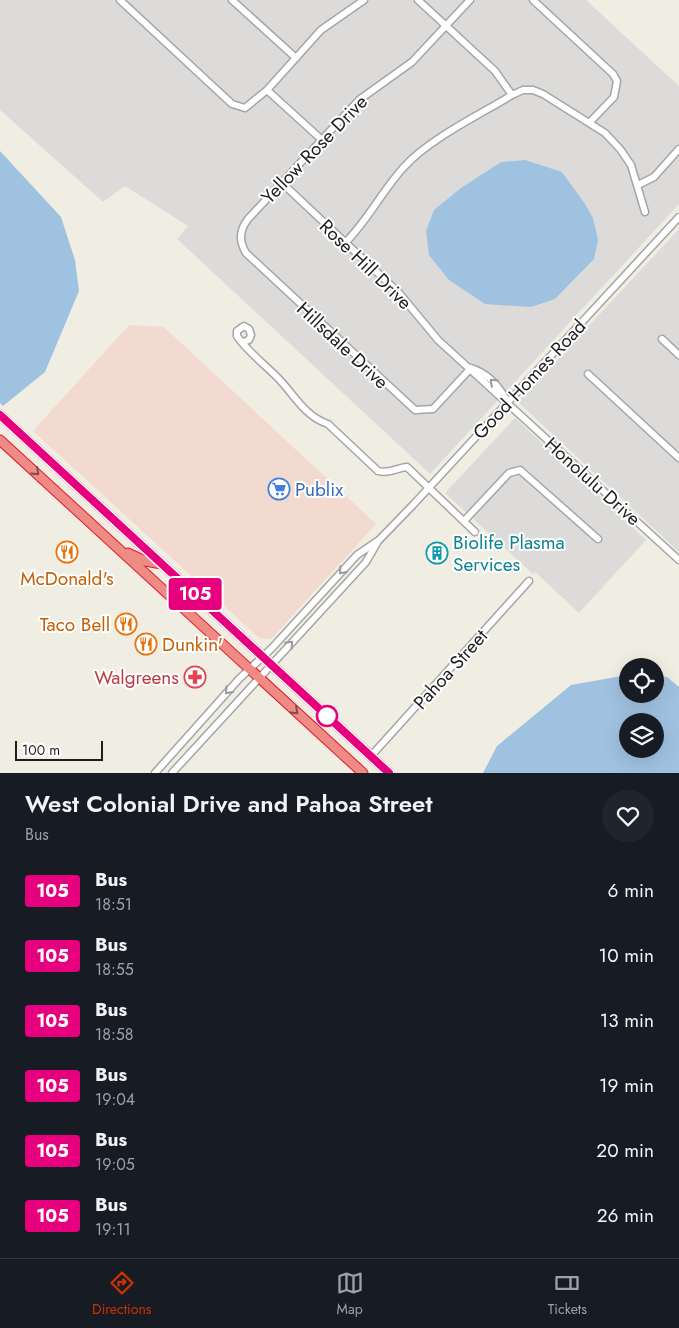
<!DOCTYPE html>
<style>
body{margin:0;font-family:Jost,sans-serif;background:#20242c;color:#f1f3f6;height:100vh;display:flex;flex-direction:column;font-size:19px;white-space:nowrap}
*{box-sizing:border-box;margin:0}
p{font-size:16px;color:#9ea1a6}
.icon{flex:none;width:28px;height:28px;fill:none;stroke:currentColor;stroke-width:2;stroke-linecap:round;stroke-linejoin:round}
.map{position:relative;height:773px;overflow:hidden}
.panel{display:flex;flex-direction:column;background:#171b24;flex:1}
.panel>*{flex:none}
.badge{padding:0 10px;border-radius:4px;font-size:18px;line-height:32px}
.tools{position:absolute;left:619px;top:658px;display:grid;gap:10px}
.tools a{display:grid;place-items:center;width:45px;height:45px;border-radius:50%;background:#171b24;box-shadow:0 5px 20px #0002;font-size:25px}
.scale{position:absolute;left:15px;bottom:12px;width:88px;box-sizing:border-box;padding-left:5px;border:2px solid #1e1e1e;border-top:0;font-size:14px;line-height:18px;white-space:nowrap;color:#1e1e1e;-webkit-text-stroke:4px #fff;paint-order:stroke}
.map>.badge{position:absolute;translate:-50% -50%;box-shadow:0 0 0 2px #fff}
.round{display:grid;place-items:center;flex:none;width:52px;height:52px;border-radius:26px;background:#20242c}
.summary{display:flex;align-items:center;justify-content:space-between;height:85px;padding:0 25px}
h1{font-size:24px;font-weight:600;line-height:38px}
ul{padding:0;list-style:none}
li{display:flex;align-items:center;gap:15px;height:65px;padding:0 25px}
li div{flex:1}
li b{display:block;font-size:19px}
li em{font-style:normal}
li .badge{min-width:55px;font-weight:700;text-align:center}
.dock{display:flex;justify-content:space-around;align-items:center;height:70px;border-top:1px solid #363941;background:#171b24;font-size:14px;color:#9ea1a6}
.dock a{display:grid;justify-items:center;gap:2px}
.dock .current{color:#cb3200}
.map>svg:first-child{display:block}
.residential{fill:#dcdbda}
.commercial{fill:#f2dad0}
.water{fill:#a0c2e1;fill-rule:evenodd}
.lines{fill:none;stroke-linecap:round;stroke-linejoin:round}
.minor-casing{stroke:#a5a5a5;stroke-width:9}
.highway-casing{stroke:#e6172b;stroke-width:11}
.minor{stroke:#fff;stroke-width:6}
.highway{stroke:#ed8b84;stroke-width:9}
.oneway{stroke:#9a9a9a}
.oneway2{stroke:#7b4f4c}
.line-casing{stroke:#fff;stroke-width:11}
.line{stroke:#e6007e;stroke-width:8}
.stop-dot{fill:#fff;stroke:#e6007e;stroke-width:2.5}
.labels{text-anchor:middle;stroke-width:4;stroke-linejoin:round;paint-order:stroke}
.street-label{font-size:19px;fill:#1e1e1e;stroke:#fff}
.shop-label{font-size:19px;fill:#366cbe;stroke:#fff;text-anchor:start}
.culture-label{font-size:19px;fill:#0d838f;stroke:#fff;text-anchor:start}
.food-label{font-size:19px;fill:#c56008;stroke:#fff}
.health-label{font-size:19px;fill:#be3a42;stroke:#fff;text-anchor:end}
</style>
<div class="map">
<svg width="679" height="773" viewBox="0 0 679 773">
<rect width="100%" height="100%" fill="#f0eee3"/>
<path class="residential" d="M0,0H586L679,86V204L430,474L177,239L188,226L125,186L103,202L0,110Z
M679,229V552L518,402Z
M515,418L646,540L579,613L535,572L533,574L445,493Z"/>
<path class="commercial" d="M129,325L164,327L376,524L271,639L259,638L33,431Z"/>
<path class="water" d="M0,151L61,217L75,260L79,291L45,372L3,406L0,403Z
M525,160L562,172L585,204L593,218L598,240L594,259L555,299L531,307L485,304L449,280L429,255L426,231L434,210L461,188L501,162Z
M627,675L628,694H655V676L667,677L679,687V773H483L497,746L571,685ZM655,721V749H628V721Z"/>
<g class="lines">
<g class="minor-casing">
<path id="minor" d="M120,0L232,104L245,108L267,90L321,30L364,0
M232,0L296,58
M418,0L495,71L512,95
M470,0L412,62L359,100L248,219C239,231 239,241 246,253L415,410L433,409L471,368
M533,0L613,74L617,81L614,97L590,122
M267,90L322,140
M281,182L399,293L438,340L679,560
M638,185L654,177L679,149
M345,243C368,220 382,191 404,167C429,139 479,115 512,95L523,90H533L543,94L605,133L620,149L631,165L645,212
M662,339L679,355
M243,342L249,340L251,335L249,329L244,326L237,331V336C247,351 264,364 277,377C294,394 304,416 328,424L378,471C389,474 396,468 407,467L475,532
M471,368C487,373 499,386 507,401
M588,374L679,458
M464,521L509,473L520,470L598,539
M371,756L529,581
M155,773L239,679L272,648L357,555L379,540L412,506L679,217
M172,773L366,562L377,543"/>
</g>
<g class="highway-casing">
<path id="highway" d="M0,415L389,773
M0,440L363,773
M128,553L145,561L162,564"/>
</g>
<use href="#minor" class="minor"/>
<use href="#highway" class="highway"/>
</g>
<defs><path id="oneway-chevron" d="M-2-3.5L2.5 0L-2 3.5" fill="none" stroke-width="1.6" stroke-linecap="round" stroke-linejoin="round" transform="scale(1.25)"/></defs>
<g class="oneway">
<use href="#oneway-chevron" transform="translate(493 382) rotate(-137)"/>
<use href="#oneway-chevron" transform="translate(342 571) rotate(132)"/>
<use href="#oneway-chevron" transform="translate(290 644) rotate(-47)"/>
<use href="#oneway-chevron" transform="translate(228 691) rotate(132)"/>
</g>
<g class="oneway2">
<use href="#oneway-chevron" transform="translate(36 472) rotate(43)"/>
<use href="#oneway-chevron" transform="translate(295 711) rotate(43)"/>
</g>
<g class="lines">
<g class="line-casing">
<path id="line" d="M0,415L389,773"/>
</g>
<use href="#line" class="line"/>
</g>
<defs>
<g id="supermarket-ring" transform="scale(1.125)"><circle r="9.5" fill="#fff" stroke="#3f7fe0" stroke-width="1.5"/><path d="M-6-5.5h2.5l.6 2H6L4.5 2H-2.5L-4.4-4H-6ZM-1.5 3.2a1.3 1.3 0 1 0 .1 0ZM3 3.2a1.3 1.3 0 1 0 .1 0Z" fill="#3f7fe0"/></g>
<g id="restaurant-ring" transform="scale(1.125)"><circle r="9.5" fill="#fff" stroke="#e8710a" stroke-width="1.5"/><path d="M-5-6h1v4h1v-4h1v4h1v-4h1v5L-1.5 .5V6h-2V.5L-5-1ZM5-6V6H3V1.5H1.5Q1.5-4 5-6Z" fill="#e8710a"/></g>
<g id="building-ring" transform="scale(1.125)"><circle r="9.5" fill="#fff" stroke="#0f9aa8" stroke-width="1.5"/><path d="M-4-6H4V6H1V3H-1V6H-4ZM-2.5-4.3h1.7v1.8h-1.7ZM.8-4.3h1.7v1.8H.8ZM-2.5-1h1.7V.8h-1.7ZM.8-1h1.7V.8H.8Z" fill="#0f9aa8"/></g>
<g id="pharmacy-ring" transform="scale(1.125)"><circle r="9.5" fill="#fff" stroke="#e0444e" stroke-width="1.5"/><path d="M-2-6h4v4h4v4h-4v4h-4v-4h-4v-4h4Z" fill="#e0444e"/></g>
</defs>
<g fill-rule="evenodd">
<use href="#supermarket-ring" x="279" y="489"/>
<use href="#restaurant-ring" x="67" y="552"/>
<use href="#building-ring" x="437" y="553"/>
<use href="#restaurant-ring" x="126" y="624"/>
<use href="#restaurant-ring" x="146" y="644"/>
<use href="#pharmacy-ring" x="195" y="677"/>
</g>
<circle class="stop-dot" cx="327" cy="716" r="10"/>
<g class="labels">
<g class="street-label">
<text transform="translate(314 149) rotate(-46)" y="7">Yellow Rose Drive</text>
<text transform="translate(366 264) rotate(44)" y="7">Rose Hill Drive</text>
<text transform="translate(343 345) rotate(43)" y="7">Hillsdale Drive</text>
<text transform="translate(529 379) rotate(-47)" y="7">Good Homes Road</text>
<text transform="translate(593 481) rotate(42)" y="7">Honolulu Drive</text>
<text transform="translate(450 669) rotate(-48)" y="7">Pahoa Street</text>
</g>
<g class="shop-label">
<text x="295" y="496">Publix</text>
</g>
<g class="culture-label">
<text x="453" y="549">Biolife Plasma<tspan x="453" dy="22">Services</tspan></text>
</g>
<g class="food-label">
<text x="67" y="585">McDonald's</text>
<text x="110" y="631" text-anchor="end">Taco Bell</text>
<text x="162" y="651" text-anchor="start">Dunkin'</text>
</g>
<g class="health-label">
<text x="179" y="684">Walgreens</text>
</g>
</g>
</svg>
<div class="tools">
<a><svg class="icon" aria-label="locate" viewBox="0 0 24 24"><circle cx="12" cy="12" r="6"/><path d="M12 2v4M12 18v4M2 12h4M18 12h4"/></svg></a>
<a><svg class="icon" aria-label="layers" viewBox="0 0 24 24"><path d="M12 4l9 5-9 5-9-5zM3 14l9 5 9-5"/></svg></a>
</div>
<div class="scale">100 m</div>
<b class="badge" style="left:195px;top:594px;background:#e6007e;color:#fff">105</b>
</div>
<section class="panel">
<div class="summary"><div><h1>West Colonial Drive and Pahoa Street</h1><p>Bus</p></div><a class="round"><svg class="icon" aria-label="heart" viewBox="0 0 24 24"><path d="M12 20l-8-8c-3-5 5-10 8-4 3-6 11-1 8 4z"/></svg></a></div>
<ul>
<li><span class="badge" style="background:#e6007e;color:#fff">105</span><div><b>Bus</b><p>18:51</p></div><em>6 min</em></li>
<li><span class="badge" style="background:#e6007e;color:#fff">105</span><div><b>Bus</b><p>18:55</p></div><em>10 min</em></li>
<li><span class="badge" style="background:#e6007e;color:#fff">105</span><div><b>Bus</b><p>18:58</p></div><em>13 min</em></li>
<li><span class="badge" style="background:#e6007e;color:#fff">105</span><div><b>Bus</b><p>19:04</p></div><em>19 min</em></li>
<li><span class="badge" style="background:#e6007e;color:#fff">105</span><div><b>Bus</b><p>19:05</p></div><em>20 min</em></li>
<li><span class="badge" style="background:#e6007e;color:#fff">105</span><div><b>Bus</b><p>19:11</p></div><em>26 min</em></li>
</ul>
</section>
<nav class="dock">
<a class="current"><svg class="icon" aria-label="directions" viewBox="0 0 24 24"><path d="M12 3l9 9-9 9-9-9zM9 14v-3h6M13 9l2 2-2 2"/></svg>Directions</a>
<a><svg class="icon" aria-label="map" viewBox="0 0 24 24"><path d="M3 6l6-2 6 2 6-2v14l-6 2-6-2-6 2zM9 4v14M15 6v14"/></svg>Map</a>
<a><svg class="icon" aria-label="tickets" viewBox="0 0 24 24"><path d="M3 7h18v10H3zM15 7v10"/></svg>Tickets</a>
</nav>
